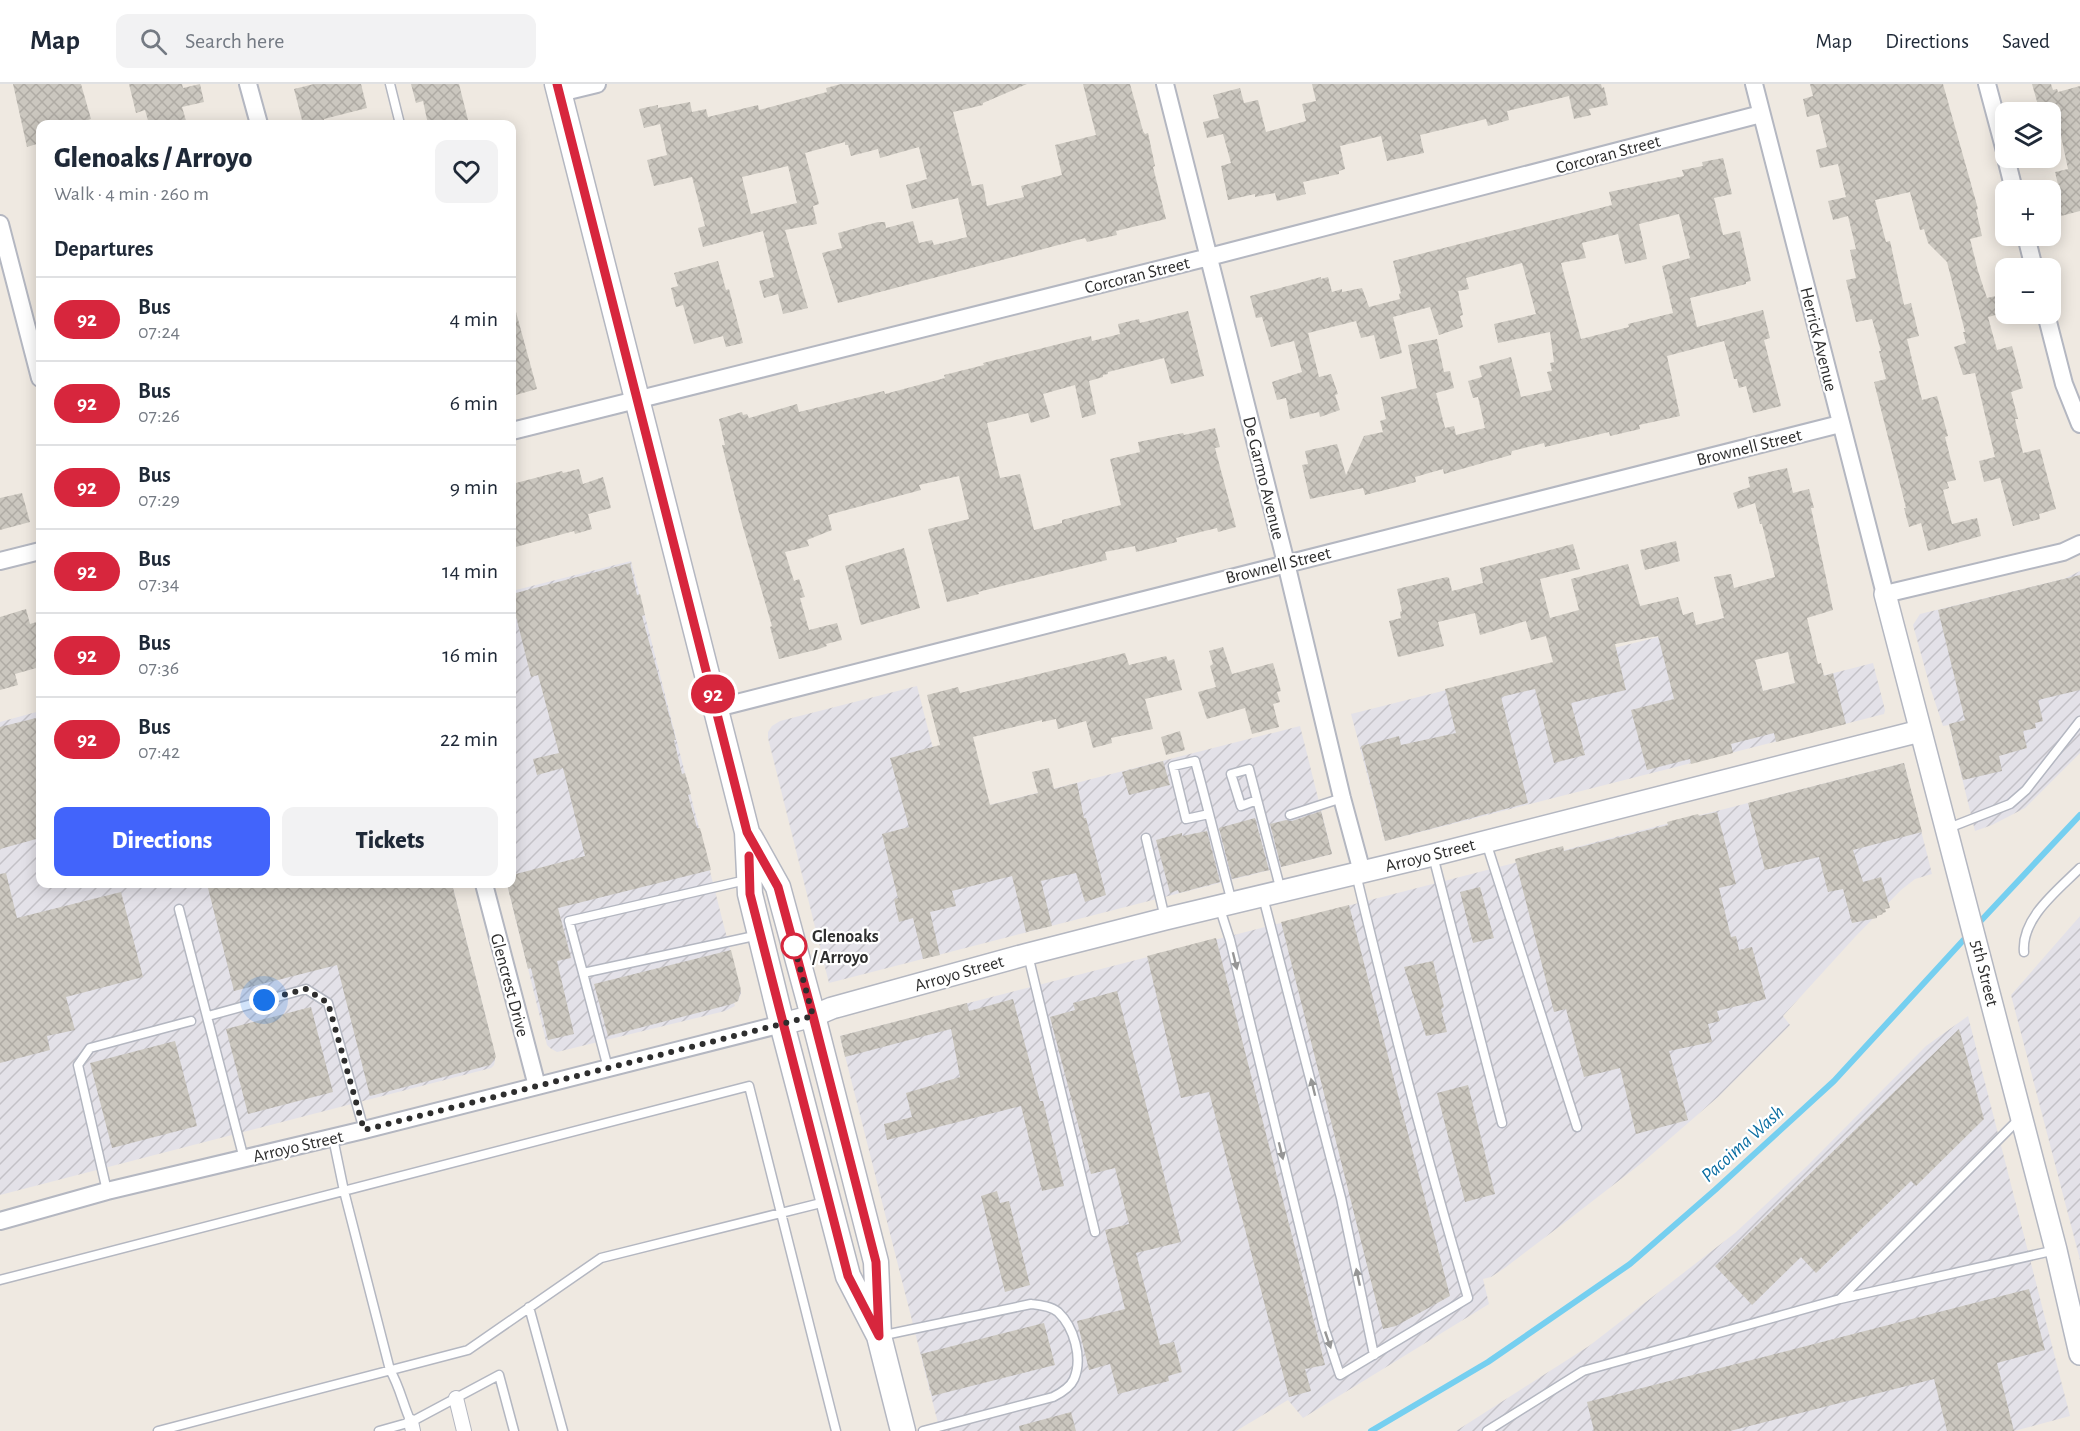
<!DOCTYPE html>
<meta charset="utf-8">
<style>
body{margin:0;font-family:"Alegreya Sans",sans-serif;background:#f2f2f3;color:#1f2937;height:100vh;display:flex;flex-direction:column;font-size:22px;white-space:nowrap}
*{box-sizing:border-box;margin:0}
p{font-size:20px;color:#747a83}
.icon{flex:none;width:33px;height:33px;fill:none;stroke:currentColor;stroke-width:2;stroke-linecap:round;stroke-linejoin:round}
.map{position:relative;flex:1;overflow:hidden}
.sheet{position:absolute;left:36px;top:36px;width:480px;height:768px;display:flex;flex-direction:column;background:#fff;border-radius:12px;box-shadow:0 3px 15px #0003}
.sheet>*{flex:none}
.badge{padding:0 12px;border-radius:20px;font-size:21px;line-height:39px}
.fabs{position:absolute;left:1995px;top:18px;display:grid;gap:12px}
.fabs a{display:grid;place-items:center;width:66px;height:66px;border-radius:12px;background:#fff;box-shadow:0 3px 15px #0003;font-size:30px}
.you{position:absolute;width:30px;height:30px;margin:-15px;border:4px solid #fff;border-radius:50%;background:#1a73e8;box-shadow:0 0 0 9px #1a73e833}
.map>.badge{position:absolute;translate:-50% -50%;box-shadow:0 0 0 3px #fff}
h2{padding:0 18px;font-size:22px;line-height:54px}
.round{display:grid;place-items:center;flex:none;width:63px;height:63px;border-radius:12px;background:#f2f2f3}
.overview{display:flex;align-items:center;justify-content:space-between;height:102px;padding:0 18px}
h1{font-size:28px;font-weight:800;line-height:45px}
.primary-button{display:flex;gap:12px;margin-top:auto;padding:12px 18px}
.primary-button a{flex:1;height:69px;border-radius:12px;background:#4264fb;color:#fff;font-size:24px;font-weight:800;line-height:69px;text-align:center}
.primary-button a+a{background:#f2f2f3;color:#1f2937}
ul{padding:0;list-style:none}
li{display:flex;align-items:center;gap:18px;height:84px;padding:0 18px;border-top:2px solid #e0e1e3}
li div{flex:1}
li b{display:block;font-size:22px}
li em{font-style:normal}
li .badge{min-width:66px;font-weight:700;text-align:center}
header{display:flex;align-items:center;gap:36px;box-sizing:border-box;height:84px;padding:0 30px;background:#fff;border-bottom:2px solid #e0e1e3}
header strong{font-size:28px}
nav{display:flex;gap:33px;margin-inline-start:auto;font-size:21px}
.search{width:420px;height:54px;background:#f2f2f3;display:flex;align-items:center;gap:15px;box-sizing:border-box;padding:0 21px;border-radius:12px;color:#747a83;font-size:22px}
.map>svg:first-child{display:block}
.industrial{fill:url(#industrial-furrows)}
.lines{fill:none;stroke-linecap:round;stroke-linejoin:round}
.stream{stroke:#75cff0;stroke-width:6}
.building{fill:url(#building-cross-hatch);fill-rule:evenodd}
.service-casing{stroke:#b4b7c1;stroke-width:11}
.pedestrian-casing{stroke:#b4b7c1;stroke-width:16}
.minor-casing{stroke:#b4b7c1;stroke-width:20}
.tertiary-casing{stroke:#b4b7c1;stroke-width:24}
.secondary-casing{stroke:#b4b7c1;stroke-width:27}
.service{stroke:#fff;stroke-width:8}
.pedestrian{stroke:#fff;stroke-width:14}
.minor{stroke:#fff;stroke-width:16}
.tertiary{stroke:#fff;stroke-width:21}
.secondary{stroke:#fff;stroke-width:24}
.oneway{fill:#969696}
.line-casing{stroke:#fff;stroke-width:14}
.line{stroke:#d7263d;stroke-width:9}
.walk{stroke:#2e2e2e;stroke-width:6;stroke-dasharray:0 10.8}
.stop-dot{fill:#fff;stroke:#d7263d;stroke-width:3}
.labels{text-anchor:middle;stroke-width:4.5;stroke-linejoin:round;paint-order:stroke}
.street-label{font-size:18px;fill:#2e2e2e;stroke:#fff}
.stop-label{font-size:18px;font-weight:bold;fill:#2e2e2e;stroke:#fff;text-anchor:start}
.water-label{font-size:20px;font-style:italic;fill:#0d6fa3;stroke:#fff}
</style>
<header>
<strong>Map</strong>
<div class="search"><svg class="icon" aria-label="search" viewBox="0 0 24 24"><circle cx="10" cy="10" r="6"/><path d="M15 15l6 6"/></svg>Search here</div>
<nav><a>Map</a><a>Directions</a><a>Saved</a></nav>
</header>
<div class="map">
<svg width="2080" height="1347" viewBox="0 0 2080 1347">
<defs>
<pattern id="industrial-furrows" width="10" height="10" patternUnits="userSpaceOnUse" patternTransform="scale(1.5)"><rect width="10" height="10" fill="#e3e1e8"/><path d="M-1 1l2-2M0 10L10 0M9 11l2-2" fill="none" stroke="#c3c1c7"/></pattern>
<pattern id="building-cross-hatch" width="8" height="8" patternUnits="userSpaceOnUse" patternTransform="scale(1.5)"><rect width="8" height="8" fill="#cbc7bf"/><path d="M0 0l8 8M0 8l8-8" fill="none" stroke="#afaba4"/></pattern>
</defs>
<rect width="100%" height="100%" fill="#efe9e1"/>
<path class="industrial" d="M631,477L741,909L738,917L734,919L735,922L725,927L557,968L550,964L547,961L507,800H512V507Z
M2080,487V669L2025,724L1992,741L1975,747L1949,641L1943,642L1930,603L1913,541L1920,530L2064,495Z
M1742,529L1763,607L1873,579L1885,626L1884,630L1385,757L1351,630L1658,553Z
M917,602L950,731L1300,642L1332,770L829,899L768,654V648L772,642L780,637Z
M40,627V800H452L494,966L495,976L494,981L491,984L0,1111V638Z
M1904,679L1932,790L1915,795L1901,806L1855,853L1783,932L1790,941L1718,1013L1643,1078L1568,1136L1506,1183L1491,1193L1483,1195L1489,1220L1303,1334L1288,1316L1236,1347H940L840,952Z
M2080,832V1176L2011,911Z
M1968,932L2070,1332L2014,1347H1456L1589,1262L1735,1149L1807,1082L1926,962Z"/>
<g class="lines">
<path class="stream" d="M1976,842L2080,731
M1371,1347L1488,1278L1630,1180L1715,1106L1834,997L1969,850"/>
</g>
<path class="building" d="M13,0H81L91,35L85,37L86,40H40V59L27,63Z
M129,0H182L183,4L200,0L204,18L182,23L187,40H149L145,26L136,29Z
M314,0H361L367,24L324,35L325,40H303L294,5Z
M411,0H459L469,40H428L423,17L416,19Z
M841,0H1027L983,19V21L953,28L972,102L983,100L987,122L1024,113L1021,102L1062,91L1055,61L1096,51L1083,0H1130L1143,47L1145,50L1148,49L1155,82L1153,83L1166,135L1116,147L1117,151L1087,158L1085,154L838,219L822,169L842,164L838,149L878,138H885L886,144L913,137L919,159L932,156L934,161L967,153L958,114L912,125L906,101L927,95L919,63L880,74L878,65L851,72L848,61H845V58L805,69L819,120L813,122L817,140L785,146L808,224L783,230L778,210L764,214L759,197L774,193L763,147L703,163L698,144L705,142L692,93L654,102L647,76L667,71L660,40L644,44L639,25L658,21V24L690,18L692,28L706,25L708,33L758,21L759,26L827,8L826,4ZM788,82L797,119L751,130L742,93Z
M1312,0H1601L1602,4L1604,3L1608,21L1589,25L1591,31L1574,35L1569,12L1507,27L1509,36L1488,42L1486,35L1420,51L1424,69L1387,77L1381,52L1340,62L1345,85L1339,87V90L1303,98L1306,110L1277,117L1275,109L1255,113V110L1228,116L1221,82L1231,79L1223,50L1207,54L1203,38L1219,34L1213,11L1240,4L1244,19L1258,16L1266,48L1306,37L1302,20L1316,17Z
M1810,0H1943L1978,125L1976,126L1982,152L1970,155L1978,187L1987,214L2000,211L2004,229L1988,233L1997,266L2012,262L2023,304L2011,308L2018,335H2015L2023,369L2040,365L2056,425L2039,430L2040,435L2013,442L2000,394L1984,398L1979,377L1995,373L1975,289L1963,291L1954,263L1966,259L1963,248H1965L1947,178L1928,159L1924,145L1920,146L1910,108L1875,116L1886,158L1890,157L1904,221L1911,219L1919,252L1907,255L1922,316L1937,312L1948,352L1945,353L1956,396L1947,398L1949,404L1943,406L1952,440L1977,434L1981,452L1928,467L1921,439L1909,443L1904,424H1906L1874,298L1886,295L1879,267H1881L1872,235L1856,238L1846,196L1856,194L1850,166L1856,165L1848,132L1833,136L1828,117L1846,113L1838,80L1820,84L1816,66L1827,63L1819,30L1807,33L1803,15L1813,12Z
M2032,0H2051L2053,6L2057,5L2058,8L2080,2V127L2061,132L2056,114L2061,113L2055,88L2068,85L2061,52L2058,53L2052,28H2040Z
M1723,74L1732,110L1714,114L1723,151L1740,147L1751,197L1746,198V200L1690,214L1697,243L1763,226L1770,254L1764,256L1781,322L1753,329L1746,302L1739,304L1737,295H1734L1724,257L1667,272L1680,332L1639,341L1640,345L1610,352L1609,348L1545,363L1544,359L1512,367L1511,371L1444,390L1443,385L1415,393L1416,398L1389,405L1365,411L1363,404L1310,415L1302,381L1308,380L1305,367L1337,360L1346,391L1364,352L1383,348L1380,337L1386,335L1381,313L1417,304L1408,261L1437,255L1444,288L1450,287L1454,304L1436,309L1445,344L1454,342L1456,351L1485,344L1478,313L1473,314L1468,297L1482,293L1479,282L1511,273L1521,313L1552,306L1547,288L1552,287L1550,279L1554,278L1550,248L1498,259L1494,240L1536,230L1522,179L1466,194L1469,205L1458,207L1463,231L1460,232L1463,243L1439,251L1430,223L1393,233L1402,269L1380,275L1374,251L1361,254L1356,237L1308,249L1319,293L1331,290L1338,310L1335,311L1340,326L1320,333L1319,328L1290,335L1286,314L1277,316L1272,298L1302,288L1294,257L1271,263L1262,233L1256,234L1250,212L1321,193V195L1328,193L1332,208L1342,205V208L1362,204L1369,223L1400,215L1399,210L1401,209L1393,177L1612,121L1609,108L1684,92L1682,86L1703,82L1702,78ZM1679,130L1690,174L1662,182L1673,229L1628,240L1629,243L1581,255L1561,179L1586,174L1582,159L1618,150L1625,180L1647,175L1639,140Z
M718,177L726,206L729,205L743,259L726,263L723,252L694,260L683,221L676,223L671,204L678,202L674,189Z
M1188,227L1204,292L1171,300L1164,274L1108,288V290L1103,291V293L1089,297L1096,330L1082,334L1075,301L1043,310L1050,333L1031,339L1028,329L987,339L1000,394L1020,390L1034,446L1062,439V436L1121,421L1110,375L1140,368L1138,358L1183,349L1184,351L1215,344L1220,363L1215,364L1236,443L1218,448L1217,444L1176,454L1177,458L1136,468L1135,462L1105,468L1107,476L978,508L979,510L947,518L928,445L969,435L959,392L919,401L921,406L828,431L832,446L807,456L809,462L785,468L794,497L799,495L805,513L800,514L809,546L837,539L842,556L826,560L827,562L819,565L779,575L770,543L772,542L742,440L722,361H725L719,335L742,328L743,331L747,330L749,334L797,320L799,328L884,307L885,310L945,294L944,291L984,281L983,279L1091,252L1092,257L1120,250L1118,240L1139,235L1140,239Z
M516,228L537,305L512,312V229Z
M1787,384L1793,409L1809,405L1814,424H1811L1833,526L1807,534L1818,580L1821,579L1824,592L1833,589L1846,640L1776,658L1774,649L1731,660L1733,669L1691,680L1690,675L1647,686L1631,626L1674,615L1658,552L1615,560L1626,606L1571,619L1585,671L1554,679L1535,605L1501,613L1528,719L1385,757L1361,662L1399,652L1401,661L1456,649L1445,605L1553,578L1546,552L1531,556L1526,537L1480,551L1475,529L1438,538L1444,562L1398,573L1389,537L1401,534L1400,528L1402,527L1397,505L1447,493L1449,494L1452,507L1483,499L1480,484L1573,460L1580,485L1540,495L1550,534L1579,526L1571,495L1628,480L1640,522L1678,513L1683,531L1693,528L1696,541L1724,534L1714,493L1731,490L1734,504L1775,493L1762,440H1760L1755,419L1738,425L1733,409L1750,403L1748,393ZM1788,568L1795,599L1763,607L1755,576Z
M579,385L583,400L603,393L611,424L588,430L592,445L575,450L574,447L512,464V400L562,387L563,389Z
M22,409L30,438L0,446V414Z
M1676,457L1680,477L1645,486L1640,466Z
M904,464L920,524L861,541L845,482Z
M630,479L637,511L640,510L645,531L642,532L676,656H674L682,690L685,689L691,710L688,711L697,744H700L711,786L558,824L571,874L557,877L574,950L548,956L531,884L528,885L507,800H512V791L585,772L563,684L537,691L533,675L559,669L538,591L531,593L512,516V510Z
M2080,491V606L2038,616L2043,637L2035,639L2036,644L2023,647L2027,664L1999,672L2002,687L1963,696L1949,640L1965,636L1938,526Z
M26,525L30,540L40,537V583L15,590L18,601L0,606V533Z
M1223,563L1232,590L1273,579L1281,607L1277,608L1280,618L1273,620L1279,643L1252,650L1245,624L1207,635L1198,608L1216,603L1210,582L1213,580L1209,567Z
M1125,569L1129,581L1166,572L1168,577L1174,575L1182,606L1145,615L1153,645L1111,654L1112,659L1093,664L1086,637L1058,645L1056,635L1042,638V636L973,653L990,721L1038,709L1032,688L1049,684L1054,705L1077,699L1084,734H1086L1106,811L1085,818L1076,789L1041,797L1052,842L1026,848L1012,792L952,807L956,822L930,828L940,871L923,875L913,834L899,838L894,815L898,814L882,750L909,743L890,674L940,661L927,611L958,603L960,609Z
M40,633V754L0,765V643Z
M1180,647L1185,666L1166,671L1161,653Z
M1163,677L1170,701L1129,711L1122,688Z
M1904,679L1922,748L1853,766L1863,798L1881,793L1890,824L1885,825L1886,828L1882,829L1883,830L1877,832V834L1852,839L1843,805L1828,808L1819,773L1765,786L1748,719Z
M1321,727L1332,770L1281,783L1270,740L1286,736L1292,737Z
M1717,728L1736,800L1719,804L1731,853L1736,852L1739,866L1752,863L1766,915L1717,927L1720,937L1708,940L1712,958L1669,967L1688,1036L1636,1050L1620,984L1584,993L1566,925L1554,928L1515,775L1563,762L1564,767L1668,741L1667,738L1698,730L1699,732Z
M1255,734L1269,786L1232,795L1219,744Z
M1207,747L1220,798L1179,809L1178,806L1170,809L1156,756L1182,749V752Z
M6,789L17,834L121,808L143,893L66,913L75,946L47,952L50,966L0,979V790Z
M207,800H452L496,973L490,981L370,1012L337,881L234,907Z
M1480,803L1494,854L1473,859L1460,808Z
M1349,821L1450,1212L1396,1242L1383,1245L1281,838Z
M1216,854L1325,1281L1305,1285L1311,1307L1289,1313L1209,1008L1181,1014L1147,872Z
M731,866L741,906L738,917L732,920L608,952L594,900Z
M1433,877L1444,923L1441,925L1447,948L1426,952L1404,883Z
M1117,907L1181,1158L1136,1169L1160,1261L1174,1258L1182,1288L1168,1292L1169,1297L1118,1310L1110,1280L1089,1286L1077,1237L1125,1225L1105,1146L1129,1140L1115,1084L1091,1090L1050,933L1075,926L1073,919Z
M1013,915L1040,1017H1043L1064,1102L1042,1107L1021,1022L887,1056L884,1040L912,1033L906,1009L960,993L951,945L845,973L840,952L967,919L969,927Z
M311,923L333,1008L248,1030L226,945Z
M1959,945L1984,1035L1916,1102L1911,1097L1816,1189L1801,1173L1752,1221L1715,1182Z
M175,957L197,1042L112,1064L90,979Z
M1468,1001L1495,1110L1465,1118L1437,1009Z
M997,1107L1000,1119L1009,1117L1030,1201L1005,1208L981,1112Z
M2029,1205L2045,1266L1997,1279L2014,1347H1947L1934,1295L1730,1347H1594L1587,1318Z
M1044,1239L1055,1281L932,1312L921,1270Z
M1071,1328L1076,1347H1020L1019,1342Z"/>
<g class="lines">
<g class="service-casing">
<path id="service" d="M390,0L400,40
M1257,716L1241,722L1231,690L1249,685L1281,807
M1209,730L1186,735L1173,682L1195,677C1208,724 1219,771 1232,818
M1290,731L1342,714
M1946,745L2010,720L2026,706L2080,637
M1146,754L1165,834
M1486,758L1577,1043
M1433,772L1502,1039
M746,796L569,837L583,889L759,851
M1263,813L1341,1114L1374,1271
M1219,822L1230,856L1324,1243L1340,1291L1468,1214C1426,1074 1390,932 1356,790
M179,825L244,1075
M2024,868C2021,834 2058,806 2080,784
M1028,871L1095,1148
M583,889L608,984
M208,932L306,905L328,919L364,1046
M333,1054L344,1107L390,1286C400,1303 403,1321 411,1338
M107,1107L78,981L90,964L191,937
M0,1196L749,1002L836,1347
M1840,1215L2056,1166
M529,1223L563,1347
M880,1252L1031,1220C1040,1221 1051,1222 1058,1228C1074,1243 1083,1274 1074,1295C1070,1304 1061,1309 1053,1313L923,1347
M158,1347L468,1266L601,1174L825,1118
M379,1347L411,1338L499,1291L514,1347
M1487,1347L1583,1287L1840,1215L2019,1035"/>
</g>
<g class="pedestrian-casing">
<path id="pedestrian" d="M456,1314L464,1347
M411,1338L413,1347"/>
</g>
<g class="minor-casing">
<path id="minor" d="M248,0L259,40
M1165,0L1286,479L1342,714L1362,788
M1754,0L1885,510L2063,468L2080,460
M1987,0L2006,71
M560,9L597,0
M2006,74L2014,106
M0,140L40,294
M2026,152L2034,184
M2046,230L2064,300L2080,340
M512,347L1209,173L1761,30
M0,477L40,467
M717,624L1840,340
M484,800L537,1002
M0,1137L107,1107L364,1046L782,940"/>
</g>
<g class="tertiary-casing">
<path id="tertiary" d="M1885,510L2056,1166L2080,1270
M782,940L813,932L832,924L1028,870L1165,835L1433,771L1920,647"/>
</g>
<g class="secondary-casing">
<path id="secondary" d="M557,0L747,748L750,810L782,940L848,1192L879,1252
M750,753L778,803L813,932L876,1178L879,1252L903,1347"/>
</g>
<use href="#service" class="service"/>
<use href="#pedestrian" class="pedestrian"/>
<use href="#minor" class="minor"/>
<use href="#tertiary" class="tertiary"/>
<use href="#secondary" class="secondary"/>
</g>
<defs><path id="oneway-solid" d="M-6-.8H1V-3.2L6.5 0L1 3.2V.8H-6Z" transform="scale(1.5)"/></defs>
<g class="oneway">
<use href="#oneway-solid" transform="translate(1235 877) rotate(76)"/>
<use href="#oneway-solid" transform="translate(1313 1003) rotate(-104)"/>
<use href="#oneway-solid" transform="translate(1281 1067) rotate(76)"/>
<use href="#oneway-solid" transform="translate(1358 1193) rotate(-102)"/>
<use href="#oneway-solid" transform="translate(1328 1256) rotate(71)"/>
</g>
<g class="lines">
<g class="line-casing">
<path id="line" d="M557,0L747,748L778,803L813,932L876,1178L879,1252L848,1192L750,810L749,772"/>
</g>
<use href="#line" class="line"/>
<path class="walk" d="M264,916L306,905L328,919L364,1046L813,932L794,862"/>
</g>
<circle class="stop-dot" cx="794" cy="862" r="12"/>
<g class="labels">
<g class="street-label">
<text transform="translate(1608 70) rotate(-15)" y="6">Corcoran Street</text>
<text transform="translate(1137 191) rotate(-14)" y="6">Corcoran Street</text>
<text transform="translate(1819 255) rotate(76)" y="6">Herrick Avenue</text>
<text transform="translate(1749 363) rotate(-14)" y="6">Brownell Street</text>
<text transform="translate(1264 394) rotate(76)" y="6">De Garmo Avenue</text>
<text transform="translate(1278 481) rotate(-14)" y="6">Brownell Street</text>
<text transform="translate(1430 771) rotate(-14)" y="6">Arroyo Street</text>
<text transform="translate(959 889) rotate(-16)" y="6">Arroyo Street</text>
<text transform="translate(1985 889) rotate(76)" y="6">5th Street</text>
<text transform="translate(510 901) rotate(75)" y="6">Glencrest Drive</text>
<text transform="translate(298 1062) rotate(-13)" y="6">Arroyo Street</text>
</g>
<g class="stop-label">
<text x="812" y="858">Glenoaks<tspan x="812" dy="21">/ Arroyo</tspan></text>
</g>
<g class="water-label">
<text transform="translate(1742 1059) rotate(-42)" y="7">Pacoima Wash</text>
</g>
</g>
</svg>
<div class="fabs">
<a><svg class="icon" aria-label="layers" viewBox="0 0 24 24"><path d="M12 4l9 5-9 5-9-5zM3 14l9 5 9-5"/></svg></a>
<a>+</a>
<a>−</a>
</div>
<div class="you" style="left:264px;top:916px"></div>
<b class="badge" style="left:713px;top:610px;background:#d7263d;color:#fff">92</b>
<section class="sheet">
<div class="overview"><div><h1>Glenoaks / Arroyo</h1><p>Walk · 4 min · 260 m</p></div><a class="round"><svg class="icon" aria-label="heart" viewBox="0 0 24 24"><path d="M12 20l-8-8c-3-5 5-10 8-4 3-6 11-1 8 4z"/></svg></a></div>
<h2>Departures</h2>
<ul>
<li><span class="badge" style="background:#d7263d;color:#fff">92</span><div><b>Bus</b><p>07:24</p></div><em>4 min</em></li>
<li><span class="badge" style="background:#d7263d;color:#fff">92</span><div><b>Bus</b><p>07:26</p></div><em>6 min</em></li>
<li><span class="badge" style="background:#d7263d;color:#fff">92</span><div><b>Bus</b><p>07:29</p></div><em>9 min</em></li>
<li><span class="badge" style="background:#d7263d;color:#fff">92</span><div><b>Bus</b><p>07:34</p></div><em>14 min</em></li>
<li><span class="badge" style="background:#d7263d;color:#fff">92</span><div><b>Bus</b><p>07:36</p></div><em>16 min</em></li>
<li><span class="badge" style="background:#d7263d;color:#fff">92</span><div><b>Bus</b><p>07:42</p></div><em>22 min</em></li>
</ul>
<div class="primary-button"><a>Directions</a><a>Tickets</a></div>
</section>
</div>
